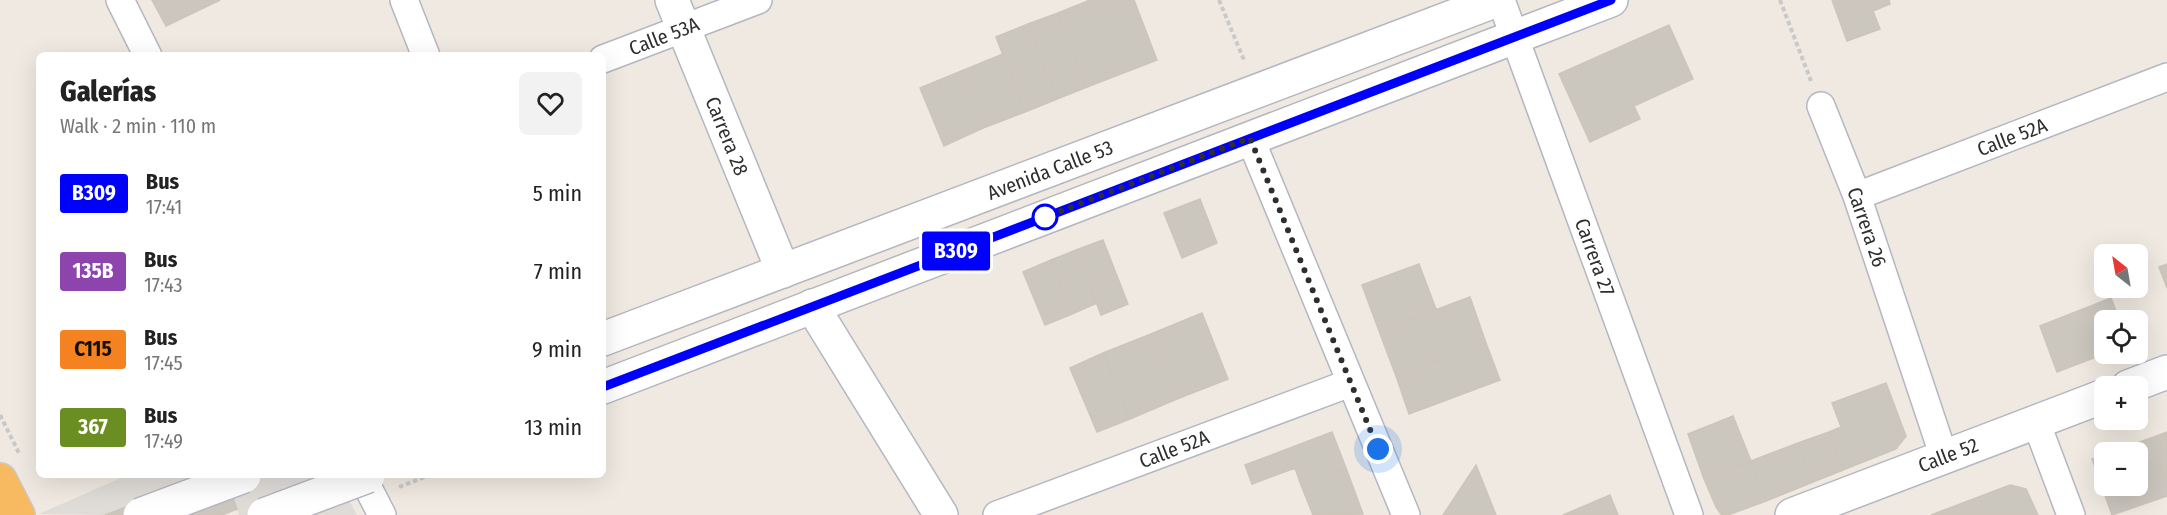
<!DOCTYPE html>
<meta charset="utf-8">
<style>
body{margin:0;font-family:"Fira Sans Condensed",sans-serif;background:#f2f2f2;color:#222;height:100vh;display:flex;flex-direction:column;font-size:22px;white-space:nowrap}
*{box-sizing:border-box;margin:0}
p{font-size:20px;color:#767676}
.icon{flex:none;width:33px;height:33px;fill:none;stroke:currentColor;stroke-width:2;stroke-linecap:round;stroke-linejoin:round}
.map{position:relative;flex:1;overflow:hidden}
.panel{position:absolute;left:36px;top:52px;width:570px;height:426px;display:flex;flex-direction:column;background:#fff;border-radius:9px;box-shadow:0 6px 24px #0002}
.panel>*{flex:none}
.badge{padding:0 12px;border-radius:4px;font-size:21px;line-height:39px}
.needle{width:39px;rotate:329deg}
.tools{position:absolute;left:2094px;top:244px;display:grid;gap:12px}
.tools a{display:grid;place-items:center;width:54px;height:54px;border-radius:9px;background:#fff;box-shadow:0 6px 24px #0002;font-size:30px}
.you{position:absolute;width:30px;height:30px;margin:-15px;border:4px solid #fff;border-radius:50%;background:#1a73e8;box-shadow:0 0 0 9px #1a73e833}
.map>.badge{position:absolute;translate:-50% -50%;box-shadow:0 0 0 3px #fff}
.round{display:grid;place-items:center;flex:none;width:63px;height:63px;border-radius:9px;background:#f2f2f2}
.headline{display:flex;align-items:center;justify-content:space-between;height:102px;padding:0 24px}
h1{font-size:28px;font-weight:800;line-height:45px}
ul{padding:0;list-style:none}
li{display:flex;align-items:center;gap:18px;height:78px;padding:0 24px}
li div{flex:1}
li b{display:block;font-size:22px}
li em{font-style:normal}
li .badge{min-width:66px;font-weight:700;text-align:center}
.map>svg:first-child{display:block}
.plaza{fill:#dfdcd8}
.building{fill:#cbc7bf;stroke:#cbc5ba;stroke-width:1.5}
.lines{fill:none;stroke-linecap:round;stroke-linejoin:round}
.minor-casing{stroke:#b4b7c1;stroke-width:30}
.tertiary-casing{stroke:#b4b7c1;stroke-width:36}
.secondary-casing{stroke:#b4b7c1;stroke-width:36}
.trunk-casing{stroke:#c9c9c9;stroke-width:36}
.path{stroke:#c9c9c9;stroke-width:4;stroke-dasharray:4.5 3;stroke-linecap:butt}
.minor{stroke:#fff;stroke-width:27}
.tertiary{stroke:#fff;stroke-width:33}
.secondary{stroke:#fff;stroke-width:33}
.trunk{stroke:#f8ba60;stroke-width:33}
.secondary-bridge-casing{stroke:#b4b7c1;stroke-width:36;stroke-linecap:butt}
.path-bridge{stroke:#c9c9c9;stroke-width:4;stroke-dasharray:4.5 3;stroke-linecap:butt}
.secondary-bridge{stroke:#fff;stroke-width:33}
.line-casing{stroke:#fff;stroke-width:14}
.line{stroke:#00f;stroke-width:9}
.walk{stroke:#2e2e2e;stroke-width:6;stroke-dasharray:0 10.8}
.stop-dot{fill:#fff;stroke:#00f;stroke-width:3}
.labels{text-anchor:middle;stroke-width:5;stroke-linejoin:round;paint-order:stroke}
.street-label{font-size:20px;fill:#2e2e2e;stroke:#fff}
</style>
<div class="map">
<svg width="2167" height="515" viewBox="0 0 2167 515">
<rect width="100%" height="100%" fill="#efe9e1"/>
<path class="plaza" d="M125,476H208L105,515L39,514Z
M225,476H336L357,515H239Z"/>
<path class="building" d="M152,0H220L166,26Z
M1090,0H1134L1157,60L1087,87L1058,13Z
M1832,0H1889L1890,4L1873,11L1880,29L1847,41Z
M1058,13L1087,87L1057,99L1028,24Z
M1028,24L1057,99L1025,112L996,37Z
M1669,25L1693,79L1634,106L1640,119L1590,142L1559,74Z
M1003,54L1025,112L983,128L959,72Z
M959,72L983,128L944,146L920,88Z
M1200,199L1217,243L1182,258L1164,213Z
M1103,240L1128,304L1101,315L1076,250Z
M1076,250L1097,303L1072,314L1051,260Z
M1051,260L1072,314L1045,325L1023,272Z
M1419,264L1436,309L1379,331L1362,285Z
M2167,264V288L2159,267Z
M1470,297L1486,343L1396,376L1379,331Z
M2111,298L2120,321H2104V354L2057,372L2040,326Z
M1202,313L1228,379L1177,399L1151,334Z
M1151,334L1177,399L1130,419L1103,353Z
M1486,343L1500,380L1409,414L1396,376Z
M1103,353L1130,419L1097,432L1070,368Z
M1886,383L1906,436L1896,449L1843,470L1829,432L1841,427L1832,403Z
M1733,416L1751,461L1704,479L1688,434Z
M1332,432L1346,468L1301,485L1295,468L1252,484L1245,465Z
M1829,432L1843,470L1813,482L1798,443Z
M2167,432V482L2151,438Z
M2151,438L2167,482V496L2112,515L2092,459L2104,455V486H2138V453H2109Z
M1798,443L1813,482L1766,501L1751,461Z
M1751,461L1766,501L1728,515L1721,514L1716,507L1704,479Z
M1476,465L1496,515H1443Z
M1346,468L1363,514L1313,515L1301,485Z
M225,476L237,509L222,515H183Z
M2010,485L2026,489L2038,515H1931Z
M1610,495L1618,515H1563Z
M140,502L145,515H105Z"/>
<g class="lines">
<g class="minor-casing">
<path id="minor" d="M120,0L148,56
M404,0L426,56
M1501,0L1689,515
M603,59L758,0
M1821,106L1857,196L1944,457
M1250,138L1406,515
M1857,196L2167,77
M2036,422L2071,515
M362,476L382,515
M997,515L1350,383"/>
</g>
<g class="tertiary-casing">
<path id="tertiary" d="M672,0L783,271
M812,306L941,515
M2128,387L2167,372
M1792,515L2104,396"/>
</g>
<g class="secondary-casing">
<path id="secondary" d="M603,339L1497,0
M603,387L1611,0"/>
</g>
<g class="trunk-casing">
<path id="trunk" d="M0,480L18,515"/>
</g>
<path class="path" d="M1219,0L1244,60
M1780,0L1811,81
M0,415L19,453"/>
<use href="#minor" class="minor"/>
<use href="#tertiary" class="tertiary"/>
<use href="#secondary" class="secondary"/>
<use href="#trunk" class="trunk"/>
<g class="secondary-bridge-casing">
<path id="secondary-bridge" d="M140,515L244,476
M264,515L368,476"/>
</g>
<path class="path-bridge" d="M399,487L427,476"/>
<use href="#secondary-bridge" class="secondary-bridge"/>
</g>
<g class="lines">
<g class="line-casing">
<path id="line" d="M603,387L1611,0"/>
</g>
<use href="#line" class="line"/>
<path class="walk" d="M1045,217L1043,218L1250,138L1378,449"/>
</g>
<circle class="stop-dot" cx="1045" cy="217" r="12"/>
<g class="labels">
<g class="street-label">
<text transform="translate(664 36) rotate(-21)" y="7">Calle 53A</text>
<text transform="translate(727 136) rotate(68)" y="7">Carrera 28</text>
<text transform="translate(2012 137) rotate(-21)" y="7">Calle 52A</text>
<text transform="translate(1050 170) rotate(-21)" y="7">Avenida Calle 53</text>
<text transform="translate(1867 227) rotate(71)" y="7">Carrera 26</text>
<text transform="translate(1595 257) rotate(70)" y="7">Carrera 27</text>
<text transform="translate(1174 449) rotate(-21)" y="7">Calle 52A</text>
<text transform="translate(1948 455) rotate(-21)" y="7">Calle 52</text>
</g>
</g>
</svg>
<div class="tools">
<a><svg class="needle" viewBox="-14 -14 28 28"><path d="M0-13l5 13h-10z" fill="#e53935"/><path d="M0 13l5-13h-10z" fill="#767676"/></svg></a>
<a><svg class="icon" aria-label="locate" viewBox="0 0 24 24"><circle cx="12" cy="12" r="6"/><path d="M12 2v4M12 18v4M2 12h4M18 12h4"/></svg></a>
<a>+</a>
<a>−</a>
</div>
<div class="you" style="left:1378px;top:449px"></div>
<b class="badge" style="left:956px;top:251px;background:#00f;color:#fff">B309</b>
<section class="panel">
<div class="headline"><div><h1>Galerías</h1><p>Walk · 2 min · 110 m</p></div><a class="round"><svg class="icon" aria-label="heart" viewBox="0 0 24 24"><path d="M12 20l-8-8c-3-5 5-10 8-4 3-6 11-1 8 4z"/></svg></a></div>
<ul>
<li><span class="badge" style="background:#00f;color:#fff">B309</span><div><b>Bus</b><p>17:41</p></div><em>5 min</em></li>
<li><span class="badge" style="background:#8e44ad;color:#fff">135B</span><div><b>Bus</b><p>17:43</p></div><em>7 min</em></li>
<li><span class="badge" style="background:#f58220;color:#111">C115</span><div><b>Bus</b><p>17:45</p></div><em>9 min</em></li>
<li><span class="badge" style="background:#6b8e23;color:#fff">367</span><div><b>Bus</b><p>17:49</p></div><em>13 min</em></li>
</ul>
</section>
</div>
